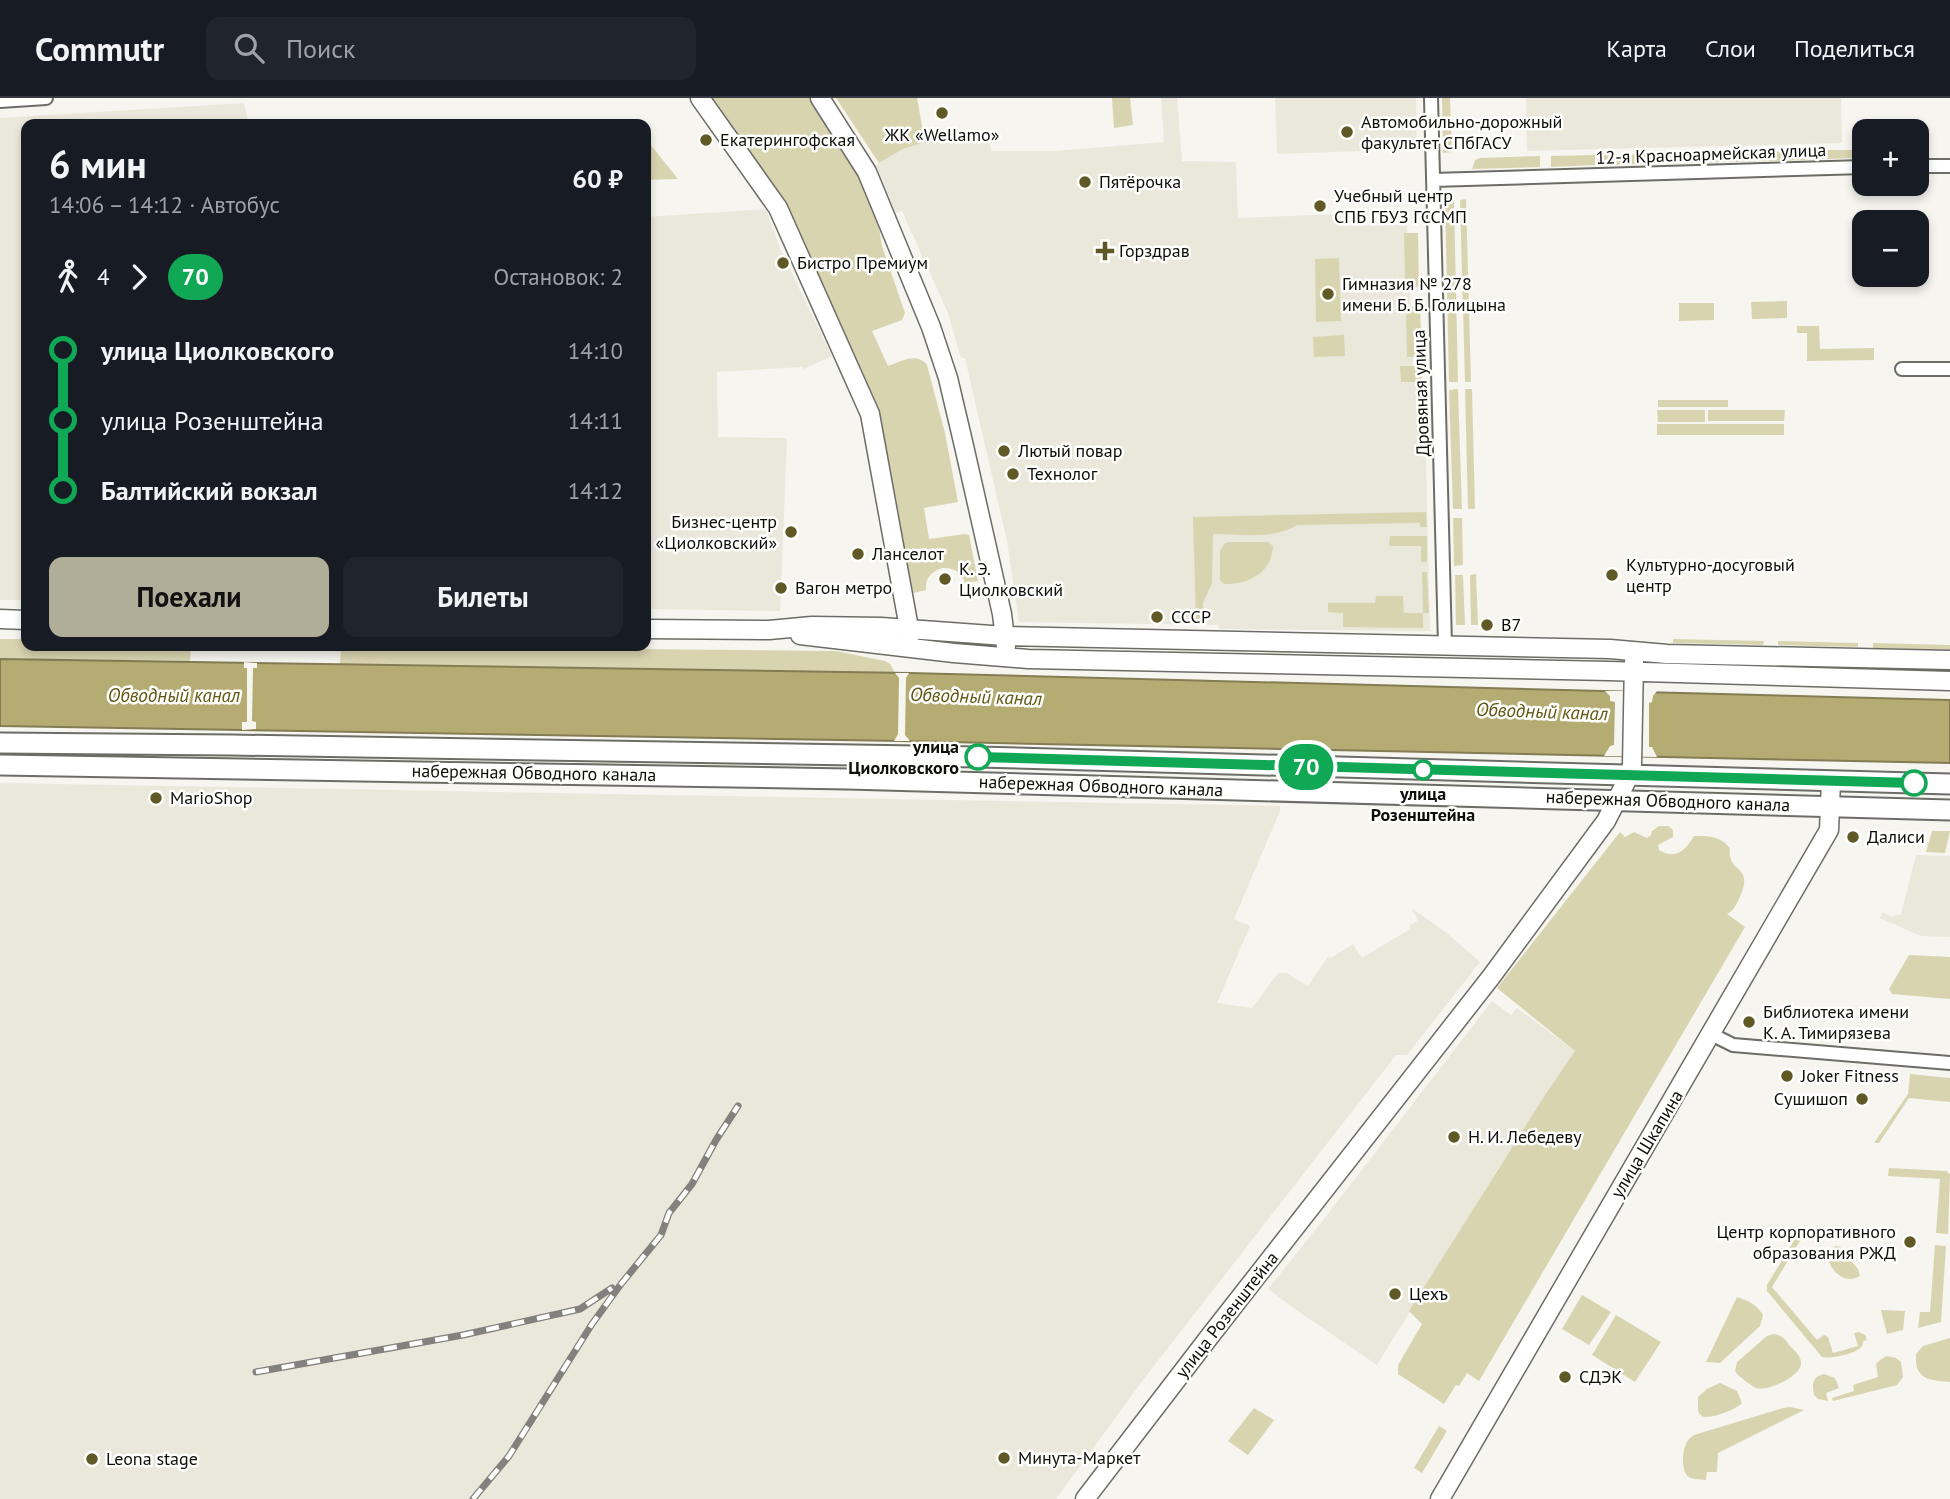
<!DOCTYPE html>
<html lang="ru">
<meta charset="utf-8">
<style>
body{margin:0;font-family:"PT Sans",sans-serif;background:#20242c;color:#f1f3f6;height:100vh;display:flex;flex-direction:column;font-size:26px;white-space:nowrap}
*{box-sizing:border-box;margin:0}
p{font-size:23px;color:#9ea1a6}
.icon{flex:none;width:38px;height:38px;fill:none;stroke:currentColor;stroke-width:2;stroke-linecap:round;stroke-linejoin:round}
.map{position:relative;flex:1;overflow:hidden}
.side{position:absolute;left:21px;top:21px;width:630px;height:532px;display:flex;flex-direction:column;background:#171b24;border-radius:14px;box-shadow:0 4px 10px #0003}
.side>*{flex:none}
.badge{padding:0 14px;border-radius:23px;font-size:24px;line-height:46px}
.controls{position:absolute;left:1852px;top:21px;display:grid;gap:14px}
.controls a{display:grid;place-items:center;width:77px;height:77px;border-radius:14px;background:#171b24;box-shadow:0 4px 10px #0003;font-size:35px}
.map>.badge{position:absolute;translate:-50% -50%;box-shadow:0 0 0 4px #fff}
.legs{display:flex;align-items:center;gap:10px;height:77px;padding:0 28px;font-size:23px}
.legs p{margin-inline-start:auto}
.overview{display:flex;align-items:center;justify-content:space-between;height:119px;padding:0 28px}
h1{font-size:38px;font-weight:700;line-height:52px}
.primary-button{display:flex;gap:14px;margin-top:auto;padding:14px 28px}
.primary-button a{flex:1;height:80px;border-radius:14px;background:#b0ae98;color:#111;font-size:28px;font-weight:700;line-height:80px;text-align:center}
.primary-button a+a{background:#20242c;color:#f1f3f6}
ul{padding:0 28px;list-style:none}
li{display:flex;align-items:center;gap:24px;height:70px;font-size:26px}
li i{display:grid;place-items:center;width:10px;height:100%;margin:0 9px;background:currentColor}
li i::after{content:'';width:18px;height:18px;margin:-9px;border:5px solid;border-radius:50%;background:#171b24}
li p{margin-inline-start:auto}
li:first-child i{background:linear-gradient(#0000 50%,currentColor 0)}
li:last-child i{background:linear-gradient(currentColor 50%,#0000 0)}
header{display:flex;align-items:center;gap:42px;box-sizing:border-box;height:98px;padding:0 35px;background:#171b24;border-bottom:2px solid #363941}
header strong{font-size:33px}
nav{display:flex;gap:38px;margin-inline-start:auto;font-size:24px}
.search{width:490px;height:63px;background:#20242c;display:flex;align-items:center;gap:18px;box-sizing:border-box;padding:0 24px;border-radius:14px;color:#9ea1a6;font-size:26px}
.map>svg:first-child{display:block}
.built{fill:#eae8db}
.green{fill:#d9d4b0}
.water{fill:#b5ac73;stroke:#837c54;stroke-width:2}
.pier{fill:#f6f5ef}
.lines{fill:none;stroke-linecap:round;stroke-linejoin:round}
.street-casing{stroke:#6d6d67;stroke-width:16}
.secondary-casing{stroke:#6d6d67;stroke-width:21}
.primary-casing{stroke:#6d6d67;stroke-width:23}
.street{stroke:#fff;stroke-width:12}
.secondary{stroke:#fff;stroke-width:18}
.primary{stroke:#fff;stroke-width:19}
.rail-casing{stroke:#82817d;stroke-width:7}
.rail{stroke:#fffffe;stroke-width:4.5;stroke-dasharray:13;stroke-linecap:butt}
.line-1-casing{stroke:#fff;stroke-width:16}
.line-1{stroke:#10a855;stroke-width:10}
.poi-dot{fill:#615925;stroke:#fffffe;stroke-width:2.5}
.stop-1-dot{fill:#fff;stroke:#10a855;stroke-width:3.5}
.labels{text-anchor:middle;stroke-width:5;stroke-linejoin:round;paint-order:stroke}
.poi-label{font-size:18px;fill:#0d0d0b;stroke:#fffffe;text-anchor:start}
.street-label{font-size:18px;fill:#0d0d0b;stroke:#fffffe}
.stop-label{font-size:18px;font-weight:bold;fill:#0d0d0b;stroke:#fffffe;text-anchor:end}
.water-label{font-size:19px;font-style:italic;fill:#605712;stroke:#fffffe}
</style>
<header>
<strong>Commutr</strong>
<div class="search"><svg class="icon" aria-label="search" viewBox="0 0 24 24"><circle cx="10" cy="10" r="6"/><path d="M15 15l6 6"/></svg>Поиск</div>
<nav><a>Карта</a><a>Слои</a><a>Поделиться</a></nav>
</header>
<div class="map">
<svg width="1950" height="1401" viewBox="0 0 1950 1401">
<rect width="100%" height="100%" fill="#f6f5ef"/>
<path class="built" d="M1161,0H1177L1182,63L1236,64L1238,120L1338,116L1339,128L1407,127L1414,283L1424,284L1430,533L1219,531L1218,527L1019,524L1007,443L965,260H961L948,215L902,113L896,115L876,67L903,51L936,40L989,35L991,53H1055L1164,44Z
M1275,0H1416L1417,51L1277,56Z
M1526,0H1841L1842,45L1527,53Z
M244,5L249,26H26V502H0V20Z
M766,111L780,151L832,258L804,271L802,269L717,274L718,339L787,340L780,513L646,511V119Z
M0,685L1280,708V713L1234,821L1250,828L1217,905L1252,910L1278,875H1286L1308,888L1328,859L1331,860L1353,846L1362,860L1410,831L1409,828L1418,822L1412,812L1413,811L1448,836L1480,864L1407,957H1396L1143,1282L1056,1401H0Z
M1916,757L1950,758V839L1921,838L1880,820L1883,814L1891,819L1901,816Z
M1492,903L1511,917L1517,910L1575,953L1496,1074L1377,1267L1299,1214L1268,1191L1324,1121Z"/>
<path class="green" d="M706,0H811L860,74L876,112L882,148L905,215L902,222L872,233L888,268C902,263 916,254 927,267L945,335L958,404L924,410L929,441L965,436L969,437L978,483L965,485C962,474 953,469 942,470C931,474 925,480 926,492L909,496L885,366L785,108Z
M836,0H917L925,44L903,51L879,65Z
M1112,0H1130L1133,27L1114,30Z
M1442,0H1450L1452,54L1443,55Z
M646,41L678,81L646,82Z
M1822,52H1861L1862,60L1822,61Z
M1803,53L1806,62L1603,67V57Z
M1595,57V67L1551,69V58Z
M1540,58V69L1472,71L1475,62L1480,60Z
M1466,101L1471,284H1465L1460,102Z
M1445,102H1454L1458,284H1449Z
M1404,135H1418L1419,189L1409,188L1405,181Z
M1339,160L1341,223L1316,224L1315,161Z
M1787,203V220L1752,221L1751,204Z
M1679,205H1714V222L1679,223Z
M1412,209H1420L1422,259H1407L1406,218Z
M1797,228H1819L1820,251L1874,250V262L1807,263V235H1797Z
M1344,237L1345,258L1314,259L1313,239Z
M1400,268H1421L1422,284H1401Z
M1458,291L1462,411H1453L1449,292Z
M1465,291H1472L1475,411H1468Z
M1658,302H1728V309H1658Z
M1657,312H1705V324H1658Z
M1708,312H1785L1784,323H1708Z
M1657,326H1784V337H1657Z
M1426,414L1427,429H1420V425L1297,427C1273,442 1240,436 1213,436L1212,485L1203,505L1204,525L1196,524L1193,419Z
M1453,420H1462L1463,467L1454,468Z
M1390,438H1427V464H1421V448H1389Z
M1229,444H1268L1273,448C1272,475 1248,487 1224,486L1220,482V453L1224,446Z
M1422,474H1427L1429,515H1423V530L1343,529V515L1328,514V505H1375L1376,498H1403L1404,515H1423Z
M1476,476L1478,527H1471L1470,477Z
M1455,477H1463L1465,527H1456Z
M0,541H26V548H191L190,563L0,561Z
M1673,541L1764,543L1763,547L1673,545Z
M1778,543L1858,545V549L1778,547Z
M1873,545L1950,547V552L1873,550Z
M341,548L836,553L885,563L890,566L895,575L340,567Z
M1659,728H1668L1673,732V739L1658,747L1659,752C1676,762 1685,753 1694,738C1709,738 1720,738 1730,750C1726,777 1757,765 1738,803C1734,810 1733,813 1727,816L1745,829L1479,1283L1467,1275L1459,1288L1456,1287L1444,1306L1398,1276V1267L1422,1226L1409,1213L1545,997L1575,953L1497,890L1620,734L1625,739L1634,734L1647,740L1651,737L1652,733Z
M1932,733H1950L1945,755L1926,754Z
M1909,857L1950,859V901L1892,896L1889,891Z
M1910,976L1950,980V1004L1909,1000L1879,1045H1874L1908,996Z
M1889,1070L1946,1073L1950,1076L1948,1136L1936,1135L1940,1081L1888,1078Z
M1803,1128L1806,1133L1772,1189L1817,1242L1824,1237L1828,1239L1833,1255L1858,1248L1854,1235L1859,1234L1865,1237L1867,1242L1863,1243C1863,1244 1863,1247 1862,1248C1857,1256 1830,1261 1822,1259L1767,1193V1187Z
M1935,1147L1946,1148L1941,1224L1918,1230L1920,1214H1930Z
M1836,1148L1840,1149L1858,1171L1860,1178C1844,1187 1830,1173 1827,1157L1832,1150Z
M1582,1197L1611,1214L1589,1247L1562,1231Z
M1737,1199C1749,1203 1756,1206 1763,1217L1760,1228L1720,1265L1706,1264Z
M1881,1212L1905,1213L1903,1232L1887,1236Z
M1616,1217L1661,1244L1635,1284L1592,1257Z
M1773,1236C1782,1237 1785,1241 1790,1248C1795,1253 1802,1259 1801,1266C1801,1278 1767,1294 1756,1290C1750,1287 1743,1281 1738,1277L1735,1273L1737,1264L1767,1238Z
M1950,1240V1284C1930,1282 1914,1282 1916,1256L1923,1248Z
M1887,1258L1896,1260L1901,1264L1903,1279L1897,1287L1833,1303L1832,1300L1854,1293L1853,1287L1878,1279L1876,1266L1880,1262Z
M1824,1276L1835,1280L1839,1290L1826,1295L1828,1303L1818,1301L1814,1297C1812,1286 1812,1279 1824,1276Z
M1720,1285L1737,1293L1742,1305C1737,1311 1710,1322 1702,1318C1700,1317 1699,1315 1698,1313V1299L1707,1291Z
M1790,1309L1804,1312L1718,1355L1717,1374H1707L1706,1382C1701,1381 1694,1382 1689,1379C1681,1374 1682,1354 1686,1346C1687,1342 1690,1340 1694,1337L1783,1310Z
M1254,1310L1274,1322L1248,1357L1228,1343Z
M1439,1328L1447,1333L1422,1375L1414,1370Z"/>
<path class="water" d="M0,561L909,575L1950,602V665L901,643L0,628Z"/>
<path class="pier" d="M244,564L257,565V570H253L252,623L256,624V631L242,632V624H247V570H244Z
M895,575H909L906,580L905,637L910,643H894L898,636L899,580Z
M1605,593H1657L1653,598L1652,604L1649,605V649H1652L1657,659L1604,658L1610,648L1614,647L1615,604L1610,603V598Z"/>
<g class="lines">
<g class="street-casing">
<path id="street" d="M1431,0L1445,547
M0,3L46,0
M1916,68H1950
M1433,82L1864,69
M1902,271H1950
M1711,936L1733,947L1950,965"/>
</g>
<g class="secondary-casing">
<path id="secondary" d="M700,0L778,110L870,316L909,530V540
M820,0L867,74L931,229L948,280L964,348L1002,516L1006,549
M0,521L26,522
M646,531L769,532L812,528L881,529L1005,538L1610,551L1667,556L1950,562
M800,537L954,555L1028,561L1609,573L1950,583
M1085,1401L1210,1238L1491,879L1606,723L1629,678L1632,667L1634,563
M1440,1401L1829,732L1831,683"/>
</g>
<g class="primary-casing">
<path id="primary" d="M0,645L232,647L978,659L1950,686
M0,667L848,681L1950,712"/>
</g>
<use href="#street" class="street"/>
<use href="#secondary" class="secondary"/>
<use href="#primary" class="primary"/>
<g class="rail-casing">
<path id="rail" d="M256,1274L463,1237L580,1211L612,1190
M473,1401L509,1358L592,1226L621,1186L661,1137L669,1115L692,1086L716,1042L738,1008"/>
</g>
<use href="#rail" class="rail"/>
</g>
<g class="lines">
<g class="line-1-casing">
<path id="line-1" d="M978,659L1914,685"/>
</g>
<use href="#line-1" class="line-1"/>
</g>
<g class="poi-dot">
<circle cx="942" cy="15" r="7"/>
<circle cx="1347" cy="34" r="7"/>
<circle cx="706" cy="42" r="7"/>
<circle cx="1085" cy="84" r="7"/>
<circle cx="1320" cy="108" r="7"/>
<path d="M1101.5 142.5h7v7h7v7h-7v7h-7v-7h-7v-7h7z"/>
<circle cx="783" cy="165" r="7"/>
<circle cx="1328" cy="196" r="7"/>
<circle cx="1004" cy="353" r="7"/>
<circle cx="1013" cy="376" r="7"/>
<circle cx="791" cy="434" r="7"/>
<circle cx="858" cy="456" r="7"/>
<circle cx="1612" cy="477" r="7"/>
<circle cx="945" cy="481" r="7"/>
<circle cx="781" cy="490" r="7"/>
<circle cx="1157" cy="519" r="7"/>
<circle cx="1487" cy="527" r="7"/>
<circle cx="156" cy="700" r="7"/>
<circle cx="1853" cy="739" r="7"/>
<circle cx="1749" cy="924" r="7"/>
<circle cx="1787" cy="978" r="7"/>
<circle cx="1862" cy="1001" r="7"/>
<circle cx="1454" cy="1039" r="7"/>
<circle cx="1910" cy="1144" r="7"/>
<circle cx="1395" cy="1196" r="7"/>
<circle cx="1565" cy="1279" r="7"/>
<circle cx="1004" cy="1360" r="7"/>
<circle cx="92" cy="1361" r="7"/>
</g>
<g class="stop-1-dot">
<circle cx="978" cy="659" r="12"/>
<circle cx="1423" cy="672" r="9"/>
<circle cx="1914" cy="685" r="12"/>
</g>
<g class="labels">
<g class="poi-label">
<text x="1361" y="30">Автомобильно-дорожный<tspan x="1361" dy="21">факультет СПбГАСУ</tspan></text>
<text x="942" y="43" text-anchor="middle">ЖК «Wellamo»</text>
<text x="720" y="48">Екатерингофская</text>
<text x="1099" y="90">Пятёрочка</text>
<text x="1334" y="104">Учебный центр<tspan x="1334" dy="21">СПБ ГБУЗ ГССМП</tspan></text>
<text x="1119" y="159">Горздрав</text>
<text x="797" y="171">Бистро Премиум</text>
<text x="1342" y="192">Гимназия № 278<tspan x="1342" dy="21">имени Б. Б. Голицына</tspan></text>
<text x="1018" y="359">Лютый повар</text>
<text x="1027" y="382">Технолог</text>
<text x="777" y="430" text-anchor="end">Бизнес-центр<tspan x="777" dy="21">«Циолковский»</tspan></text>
<text x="872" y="462">Ланселот</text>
<text x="1626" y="473">Культурно-досуговый<tspan x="1626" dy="21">центр</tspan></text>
<text x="959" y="477">К. Э.<tspan x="959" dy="21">Циолковский</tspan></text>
<text x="795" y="496">Вагон метро</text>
<text x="1171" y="525">СССР</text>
<text x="1501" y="533">В7</text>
<text x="170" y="706">MarioShop</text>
<text x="1867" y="745">Далиси</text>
<text x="1763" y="920">Библиотека имени<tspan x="1763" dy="21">К. А. Тимирязева</tspan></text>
<text x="1801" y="984">Joker Fitness</text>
<text x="1848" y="1007" text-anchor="end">Сушишоп</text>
<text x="1468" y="1045">Н. И. Лебедеву</text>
<text x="1896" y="1140" text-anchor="end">Центр корпоративного<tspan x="1896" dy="21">образования РЖД</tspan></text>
<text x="1409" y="1202">Цехъ</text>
<text x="1579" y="1285">СДЭК</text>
<text x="1018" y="1366">Минута-Маркет</text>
<text x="106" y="1367">Leona stage</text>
</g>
<g class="street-label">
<text transform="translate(1711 56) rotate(-2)" y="6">12-я Красноармейская улица</text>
<text transform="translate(1421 295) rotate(-92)" y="6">Дровяная улица</text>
<text transform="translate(534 675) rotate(1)" y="6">набережная Обводного канала</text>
<text transform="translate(1101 688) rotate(2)" y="6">набережная Обводного канала</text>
<text transform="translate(1668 703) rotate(2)" y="6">набережная Обводного канала</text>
<text transform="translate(1647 1046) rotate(-59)" y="6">улица Шкапина</text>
<text transform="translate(1227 1217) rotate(-52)" y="6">улица Розенштейна</text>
</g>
<g class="stop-label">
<text x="959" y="655">улица<tspan x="959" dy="21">Циолковского</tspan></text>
<text x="1423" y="702" text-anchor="middle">улица<tspan x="1423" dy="21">Розенштейна</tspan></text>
</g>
<g class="water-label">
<text x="174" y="604">Обводный канал</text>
<text transform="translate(976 598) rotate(2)" y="7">Обводный канал</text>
<text transform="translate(1542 613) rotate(2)" y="7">Обводный канал</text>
</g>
</g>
</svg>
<div class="controls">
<a>+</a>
<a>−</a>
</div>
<b class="badge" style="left:1306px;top:669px;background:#10a855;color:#fff">70</b>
<section class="side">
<div class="overview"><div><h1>6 мин</h1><p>14:06 – 14:12 · Автобус</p></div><b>60 ₽</b></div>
<div class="legs"><svg class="icon" aria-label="walk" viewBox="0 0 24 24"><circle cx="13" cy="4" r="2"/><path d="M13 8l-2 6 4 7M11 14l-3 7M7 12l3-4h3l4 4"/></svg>4<svg class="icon" aria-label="forward" viewBox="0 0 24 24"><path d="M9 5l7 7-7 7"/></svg><b class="badge" style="background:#10a855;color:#fff">70</b><p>Остановок: 2</p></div>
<ul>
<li><i style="color:#10a855"></i><b>улица Циолковского</b><p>14:10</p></li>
<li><i style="color:#10a855"></i><span>улица Розенштейна</span><p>14:11</p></li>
<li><i style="color:#10a855"></i><b>Балтийский вокзал</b><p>14:12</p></li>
</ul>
<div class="primary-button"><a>Поехали</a><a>Билеты</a></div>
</section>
</div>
